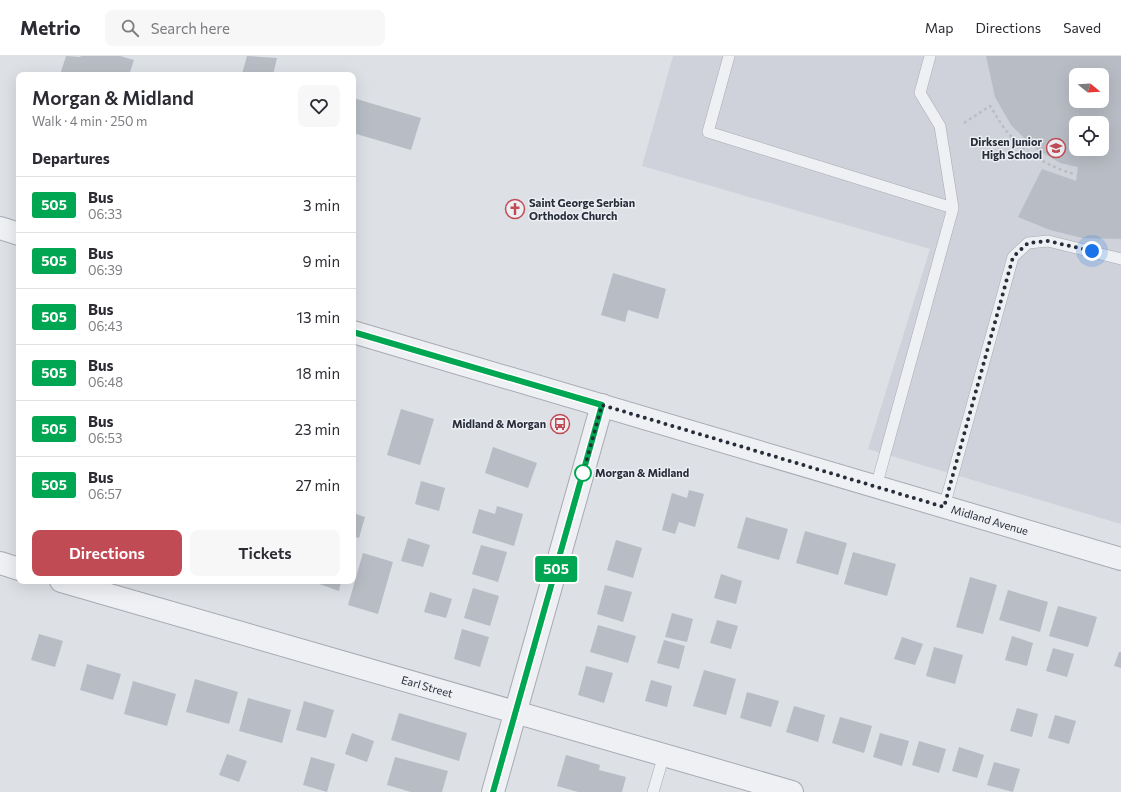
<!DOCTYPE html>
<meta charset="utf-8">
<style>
body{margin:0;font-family:Commissioner,sans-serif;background:#f7f7f7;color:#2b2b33;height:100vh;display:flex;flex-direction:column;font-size:15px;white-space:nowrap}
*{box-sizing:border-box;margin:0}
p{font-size:13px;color:#7c7c81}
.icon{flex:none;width:22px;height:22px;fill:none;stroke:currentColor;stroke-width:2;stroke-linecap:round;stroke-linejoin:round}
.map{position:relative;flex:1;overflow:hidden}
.sheet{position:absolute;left:16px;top:16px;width:340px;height:512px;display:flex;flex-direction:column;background:#fff;border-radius:8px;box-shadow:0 4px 16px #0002}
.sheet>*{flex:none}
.badge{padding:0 8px;border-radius:3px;font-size:14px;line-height:26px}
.needle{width:26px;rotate:108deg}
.buttons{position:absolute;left:1069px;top:12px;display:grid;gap:8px}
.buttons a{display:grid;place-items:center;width:40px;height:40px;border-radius:8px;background:#fff;box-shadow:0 4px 16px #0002;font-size:20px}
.you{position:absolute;width:20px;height:20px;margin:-10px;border:3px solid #fff;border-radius:50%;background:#1a73e8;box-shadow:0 0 0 6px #1a73e833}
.map>.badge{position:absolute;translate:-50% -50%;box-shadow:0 0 0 2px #fff}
h2{padding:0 16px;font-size:15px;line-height:36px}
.round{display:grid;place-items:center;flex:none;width:42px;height:42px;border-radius:8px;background:#f7f7f7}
.head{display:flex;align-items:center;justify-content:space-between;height:68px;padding:0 16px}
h1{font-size:19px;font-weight:600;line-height:30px}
.cta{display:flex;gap:8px;margin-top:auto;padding:8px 16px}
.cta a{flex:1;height:46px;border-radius:8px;background:#c14b55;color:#fff;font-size:16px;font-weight:600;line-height:46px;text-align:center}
.cta a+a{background:#f7f7f7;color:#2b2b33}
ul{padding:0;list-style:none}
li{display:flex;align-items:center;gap:12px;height:56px;padding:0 16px;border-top:1px solid #e1e1e2}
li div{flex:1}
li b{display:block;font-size:15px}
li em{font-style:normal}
li .badge{min-width:44px;font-weight:700;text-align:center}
header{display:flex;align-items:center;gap:24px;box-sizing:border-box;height:56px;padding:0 20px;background:#fff;border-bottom:1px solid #e1e1e2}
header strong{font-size:19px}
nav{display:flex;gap:22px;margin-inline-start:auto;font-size:14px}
.search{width:280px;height:36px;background:#f7f7f7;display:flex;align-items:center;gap:10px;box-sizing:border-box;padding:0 14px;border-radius:8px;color:#7c7c81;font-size:15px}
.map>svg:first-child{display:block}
.built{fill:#cfd2da;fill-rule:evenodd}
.building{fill:#b8bcc4;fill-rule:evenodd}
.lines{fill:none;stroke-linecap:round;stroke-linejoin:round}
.service-casing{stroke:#a7aab2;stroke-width:12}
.minor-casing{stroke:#a7aab2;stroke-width:24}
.tertiary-casing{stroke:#a7aab2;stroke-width:24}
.path{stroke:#bbbdc4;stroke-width:2.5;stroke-dasharray:3 3;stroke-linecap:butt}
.service{stroke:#eff0f4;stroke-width:11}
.minor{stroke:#eff0f4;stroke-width:22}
.tertiary{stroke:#eff0f4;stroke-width:22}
.line-casing{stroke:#fff;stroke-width:9}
.line{stroke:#00a651;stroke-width:6}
.walk{stroke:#282d3a;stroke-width:4;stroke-dasharray:0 7.2}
.stop-dot{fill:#fff;stroke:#00a651;stroke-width:2}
.labels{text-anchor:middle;stroke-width:3;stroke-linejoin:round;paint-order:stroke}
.poi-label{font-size:11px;font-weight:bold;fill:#282d3a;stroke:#eceef3;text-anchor:end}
.stop-label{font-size:11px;font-weight:bold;fill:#282d3a;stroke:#eceef3;text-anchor:start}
.street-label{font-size:11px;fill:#282d3a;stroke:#eceef3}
</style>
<header>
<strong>Metrio</strong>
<div class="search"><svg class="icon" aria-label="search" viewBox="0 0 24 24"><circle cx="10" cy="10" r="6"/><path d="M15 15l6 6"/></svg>Search here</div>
<nav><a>Map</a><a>Directions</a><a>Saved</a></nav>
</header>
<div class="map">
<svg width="1121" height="736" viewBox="0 0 1121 736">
<rect width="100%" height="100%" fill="#dde0e5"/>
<path class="built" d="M673,0H1121V468L868,393L930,193L642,110ZM1076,19H1102V45H1076ZM1076,67H1102V93H1076Z"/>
<path class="building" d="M66,0L80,1L81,0H120L134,4L129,19H60Z
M247,0L277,2L273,19L242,18Z
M986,0H1121V183L1082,182L1050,174L1018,161L1042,113L1076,125L1078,111L1060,107L1033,91L1011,69L995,41ZM1076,19H1102V45H1076ZM1076,67H1102V93H1076Z
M353,42L421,62L411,94L353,77Z
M613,217L666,233L658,263L628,254L625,266L601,259Z
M401,353L434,363L420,409L387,399Z
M493,391L537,407L528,432L485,417Z
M421,425L445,432L439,455L415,448Z
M689,434L704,438L695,471L679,466L675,478L662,474L672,437L687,442Z
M497,450L523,458L514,490L472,477L479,453L495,458Z
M353,457L365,461L359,482L353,480Z
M746,461L788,473L779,504L737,492Z
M805,475L847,487L838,519L796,507Z
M408,482L430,489L423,511L401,505Z
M616,484L642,492L633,522L607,514Z
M481,489L507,496L498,526L472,518Z
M853,496L896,508L887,540L844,528Z
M363,497L393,506L378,558L348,549Z
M721,518L742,525L736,548L714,542Z
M970,521L997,529L983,578L956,571Z
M311,525H341L339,535Z
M605,529L632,536L623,566L597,558Z
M473,532L499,540L490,570L464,562Z
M1008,534L1048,546L1040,576L999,564Z
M430,536L452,543L446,562L424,556Z
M1058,550L1097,561L1088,591L1049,580Z
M672,557L693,563L687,586L665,581Z
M717,564L738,570L731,593L710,587Z
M598,569L636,580L628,607L590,596Z
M462,573L489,581L480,611L454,603Z
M39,578L63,585L55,611L31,604Z
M1012,580L1033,587L1027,610L1005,604Z
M902,581L923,588L915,609L894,603Z
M664,584L685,590L679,613L657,607Z
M934,591L963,599L955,628L926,620Z
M1053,592L1074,598L1067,621L1046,615Z
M1119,596H1121V612L1114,610Z
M87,608L121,618L113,644L80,634Z
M586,610L613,617L604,647L578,639Z
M704,614L736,623L726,659L693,650Z
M195,623L238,636L229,668L186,656Z
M651,624L672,630L667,651L645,645Z
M133,625L176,638L167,670L124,658Z
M747,636L779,645L771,671L740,662Z
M248,642L291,654L282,687L239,675Z
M304,645L334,654L326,682L296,674Z
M794,650L825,659L818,686L786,676Z
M1017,652L1038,658L1032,681L1010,675Z
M399,657L467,677L459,705L391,684Z
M1055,659L1076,665L1069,688L1048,682Z
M840,661L872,670L864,697L832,687Z
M352,677L374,685L367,706L345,698Z
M880,677L909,685L902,710L873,701Z
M919,685L946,693L939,717L912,709Z
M959,691L984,699L977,722L952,715Z
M227,698L247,705L239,726L219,719Z
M566,699L600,709L599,714L626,721L622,736H578L557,730Z
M311,701L335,708L327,736L303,729Z
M395,701L448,715L442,736H411L387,729Z
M994,706L1020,713L1013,736L987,729Z"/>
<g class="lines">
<g class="service-casing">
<path id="service" d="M729,0L708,76L953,152L876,431
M930,0L920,37L940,70L953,152
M944,451L1013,201L1028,187L1048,185L1121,203
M653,736L664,699"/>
</g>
<g class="minor-casing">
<g id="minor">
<path d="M0,507L19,513"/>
<path id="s1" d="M61,525L792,736"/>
</g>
</g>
<g class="tertiary-casing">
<g id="tertiary">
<path d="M0,172L19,178"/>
<path id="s2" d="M353,276L1121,503"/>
<path d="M493,736L602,349"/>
</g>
</g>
<path class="path" d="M964,67L990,50C996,59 1001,69 1009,78C1024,97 1050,111 1074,118"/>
<use href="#service" class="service"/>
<use href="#minor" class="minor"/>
<use href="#tertiary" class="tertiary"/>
</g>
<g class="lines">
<g class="line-casing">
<path id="line" d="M353,276L602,349L493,736"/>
</g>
<use href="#line" class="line"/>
<path class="walk" d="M583,417L602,349L944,451L1013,201L1028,187L1048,185L1092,195"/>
</g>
<defs>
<g id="school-ring" transform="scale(1)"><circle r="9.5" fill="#eceef3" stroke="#c14b55" stroke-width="1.5"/><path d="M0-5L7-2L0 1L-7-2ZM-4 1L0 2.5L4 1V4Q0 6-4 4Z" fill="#c14b55"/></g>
<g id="church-ring" transform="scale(1)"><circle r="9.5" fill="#eceef3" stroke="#c14b55" stroke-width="1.5"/><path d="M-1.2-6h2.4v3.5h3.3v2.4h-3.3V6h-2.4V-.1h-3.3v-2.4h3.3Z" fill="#c14b55"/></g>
<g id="bus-ring" transform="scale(1)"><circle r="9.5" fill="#eceef3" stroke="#c14b55" stroke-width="1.5"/><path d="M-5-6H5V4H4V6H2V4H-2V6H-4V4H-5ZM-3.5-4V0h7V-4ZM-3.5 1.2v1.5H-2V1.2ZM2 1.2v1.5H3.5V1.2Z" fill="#c14b55"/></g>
</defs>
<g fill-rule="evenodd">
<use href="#school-ring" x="1056" y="92"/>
<use href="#church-ring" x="515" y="153"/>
<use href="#bus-ring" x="560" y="368"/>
</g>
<circle class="stop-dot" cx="583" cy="417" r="8"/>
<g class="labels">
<g class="poi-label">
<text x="1042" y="90">Dirksen Junior<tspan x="1042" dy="13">High School</tspan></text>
<text x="529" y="151" text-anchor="start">Saint George Serbian<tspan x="529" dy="13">Orthodox Church</tspan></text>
<text x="546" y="372">Midland &amp; Morgan</text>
</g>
<g class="stop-label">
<text x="595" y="421">Morgan &amp; Midland</text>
</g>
<g class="street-label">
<text dy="4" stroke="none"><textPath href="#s2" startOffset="664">Midland Avenue</textPath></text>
<text dy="4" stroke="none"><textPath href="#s1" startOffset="381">Earl Street</textPath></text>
</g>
</g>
</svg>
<div class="buttons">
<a><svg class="needle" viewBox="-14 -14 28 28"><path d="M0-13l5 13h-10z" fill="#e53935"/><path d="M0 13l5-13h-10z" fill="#7c7c81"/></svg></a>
<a><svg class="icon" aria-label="locate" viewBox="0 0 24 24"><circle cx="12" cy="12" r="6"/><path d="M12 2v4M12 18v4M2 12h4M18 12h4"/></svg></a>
</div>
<div class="you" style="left:1092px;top:195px"></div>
<b class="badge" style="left:556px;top:513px;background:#00a651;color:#fff">505</b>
<section class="sheet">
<div class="head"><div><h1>Morgan &amp; Midland</h1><p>Walk · 4 min · 250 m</p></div><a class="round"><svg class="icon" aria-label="heart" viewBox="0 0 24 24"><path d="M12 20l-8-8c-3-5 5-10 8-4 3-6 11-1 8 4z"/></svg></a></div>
<h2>Departures</h2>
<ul>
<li><span class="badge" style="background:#00a651;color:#fff">505</span><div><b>Bus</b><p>06:33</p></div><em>3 min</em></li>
<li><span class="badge" style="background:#00a651;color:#fff">505</span><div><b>Bus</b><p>06:39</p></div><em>9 min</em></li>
<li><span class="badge" style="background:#00a651;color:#fff">505</span><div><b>Bus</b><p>06:43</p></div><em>13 min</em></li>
<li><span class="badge" style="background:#00a651;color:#fff">505</span><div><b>Bus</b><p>06:48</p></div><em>18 min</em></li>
<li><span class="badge" style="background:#00a651;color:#fff">505</span><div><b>Bus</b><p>06:53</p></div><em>23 min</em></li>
<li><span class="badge" style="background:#00a651;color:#fff">505</span><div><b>Bus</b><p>06:57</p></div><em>27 min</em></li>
</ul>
<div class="cta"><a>Directions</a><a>Tickets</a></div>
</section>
</div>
